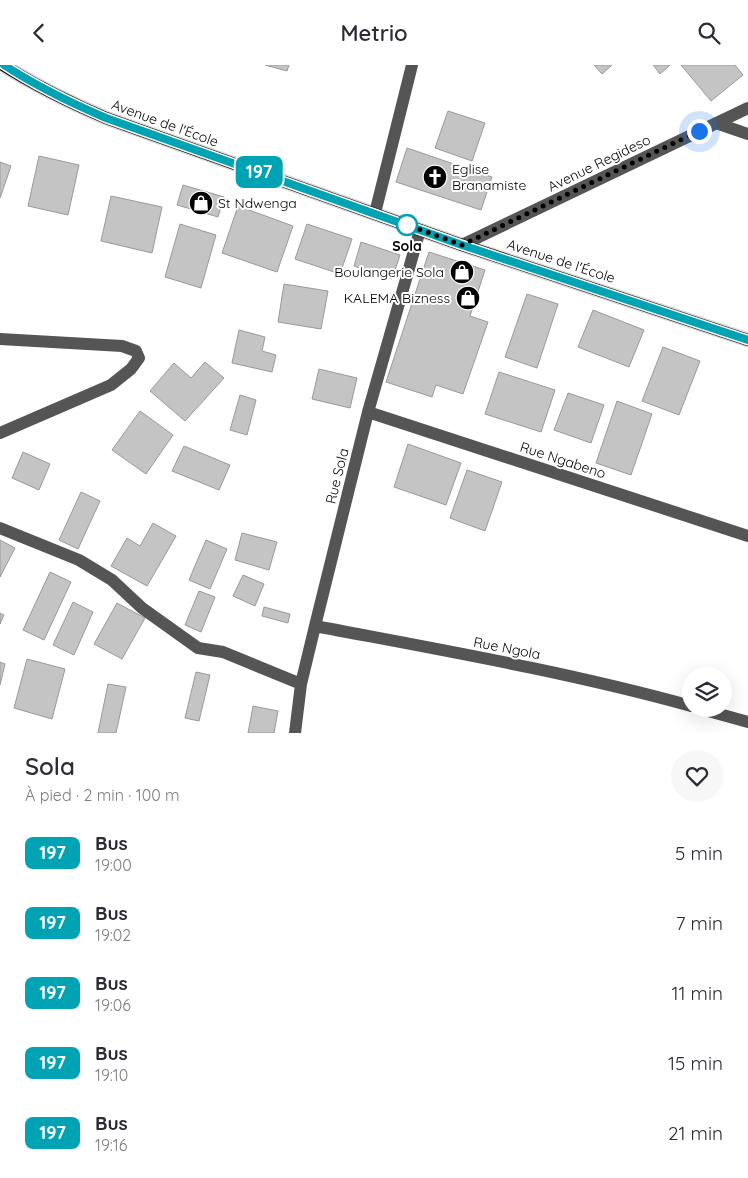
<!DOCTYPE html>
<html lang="fr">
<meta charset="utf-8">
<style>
body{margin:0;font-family:Quicksand,sans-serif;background:#f7f7f7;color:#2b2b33;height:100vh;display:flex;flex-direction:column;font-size:19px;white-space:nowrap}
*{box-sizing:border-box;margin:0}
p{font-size:16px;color:#7c7c81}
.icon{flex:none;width:28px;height:28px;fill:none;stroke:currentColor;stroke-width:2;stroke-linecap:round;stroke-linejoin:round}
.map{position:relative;height:668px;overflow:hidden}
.side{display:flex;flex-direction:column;background:#fff;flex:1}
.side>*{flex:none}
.badge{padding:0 10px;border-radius:8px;font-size:18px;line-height:32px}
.tools{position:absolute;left:682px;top:602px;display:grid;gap:10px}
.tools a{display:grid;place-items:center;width:50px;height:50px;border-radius:50%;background:#fff;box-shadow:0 5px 20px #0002;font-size:25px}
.you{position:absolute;width:25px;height:25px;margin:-12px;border:4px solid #fff;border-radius:50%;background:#1a73e8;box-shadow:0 0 0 8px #1a73e833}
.map>.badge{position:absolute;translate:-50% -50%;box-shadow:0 0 0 2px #fff}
.round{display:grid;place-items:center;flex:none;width:52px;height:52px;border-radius:26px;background:#f7f7f7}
.headline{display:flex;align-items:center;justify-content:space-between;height:85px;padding:0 25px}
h1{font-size:24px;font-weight:600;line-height:38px}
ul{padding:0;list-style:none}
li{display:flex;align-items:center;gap:15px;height:70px;padding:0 25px}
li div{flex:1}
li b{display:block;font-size:19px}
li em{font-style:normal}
li .badge{min-width:55px;font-weight:700;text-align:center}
header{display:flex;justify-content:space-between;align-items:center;height:65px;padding:0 25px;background:#fff;font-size:22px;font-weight:600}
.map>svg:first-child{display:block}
.building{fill:#c4c4c4;stroke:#999}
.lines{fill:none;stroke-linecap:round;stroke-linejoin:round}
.major-casing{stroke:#dbdbdb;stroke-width:15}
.minor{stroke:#555;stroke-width:12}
.major{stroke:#000;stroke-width:12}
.line-casing{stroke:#fff;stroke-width:11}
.line{stroke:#00a3b4;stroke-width:8}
.walk{stroke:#000;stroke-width:5;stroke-dasharray:0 9}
.stop-dot{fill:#fff;stroke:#00a3b4;stroke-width:2.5}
.labels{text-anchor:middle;stroke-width:4;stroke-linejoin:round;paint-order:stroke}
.street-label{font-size:14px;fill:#000;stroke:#fff}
.poi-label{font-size:14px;fill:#000;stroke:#fff;text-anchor:start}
.stop-label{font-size:14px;font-weight:bold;fill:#000;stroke:#fff}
</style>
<header><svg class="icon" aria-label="back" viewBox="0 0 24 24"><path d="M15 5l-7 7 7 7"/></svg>Metrio<svg class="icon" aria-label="search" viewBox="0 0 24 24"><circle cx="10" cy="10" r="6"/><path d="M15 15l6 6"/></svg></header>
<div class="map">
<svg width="748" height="668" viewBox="0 0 748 668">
<rect width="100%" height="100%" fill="#fff"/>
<path class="building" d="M265,0H289L287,6Z
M594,0H612L602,9Z
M653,0H670L660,9Z
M681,0H735L743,10L711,36Z
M448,46L485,58L472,96L435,83Z
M407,83L492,112L481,145L396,117Z
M39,91L79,100L68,150L28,141Z
M0,97L11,101L0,133Z
M183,120L224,132L218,152L177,140Z
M111,131L162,142L152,188L101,176Z
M238,141L293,161L277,207L222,188Z
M180,159L216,170L201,223L165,212Z
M307,159L352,174L340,209L295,194Z
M361,177L400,190L392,214L354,201Z
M429,187L485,205L470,251L488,257L463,329L436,320L432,332L386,317Z
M284,219L328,226L321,264L278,257Z
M527,229L558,239L537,303L505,292Z
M593,245L644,265L629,302L578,282Z
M239,265L265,272L262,286L276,290L272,307L232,298Z
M663,282L700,296L679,350L642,336Z
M205,297L224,313L185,356L150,326L174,298L191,313Z
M319,304L357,313L350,343L312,334Z
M499,307L555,325L541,367L485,349Z
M568,328L604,340L591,378L554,365Z
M240,330L256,335L247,370L230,365Z
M617,336L652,349L631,410L596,398Z
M140,346L173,370L146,409L112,385Z
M408,379L461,398L446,440L394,422Z
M184,381L230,400L219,425L172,406Z
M23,387L50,399L39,425L12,413Z
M467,405L502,417L485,466L450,453Z
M81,427L100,436L78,484L59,475Z
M153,458L176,471L147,521L111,501L127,473L140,481Z
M242,468L277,477L269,505L235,495Z
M0,475L15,483L0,512Z
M206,475L227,484L210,524L189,515Z
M50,507L71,517L44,575L23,565Z
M243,510L264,519L255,541L233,531Z
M199,526L215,532L201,567L185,560Z
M73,537L93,547L74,590L53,580Z
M117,538L145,553L122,594L94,579Z
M264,542L290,549L288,558L262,551Z
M0,548L4,550L0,559Z
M27,594L65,604L52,654L14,643Z
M0,597L5,599L0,620Z
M196,607L210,610L199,656L185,653Z
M108,619L126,622L116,668H98Z
M253,641L278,646L274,668H248Z"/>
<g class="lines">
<g class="major-casing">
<path id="major" d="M3,0C36,21 71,38 106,53L462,180L748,275"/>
</g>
<path class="minor" d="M716,58L748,69
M375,148L412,0
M462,180L748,43
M0,274L122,281L136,286L139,293L131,304L111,320L0,368
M368,347L748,471
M0,463L79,495L112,515L142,543L198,583L223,587L301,619
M315,561C441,585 568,607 691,641
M701,644L748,657
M295,668L301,619L315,561L368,347L420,165"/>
<use href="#major" class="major"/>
</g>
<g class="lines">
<g class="line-casing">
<path id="line" d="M4,0C36,21 71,38 106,53L462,180L748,275"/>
</g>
<use href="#line" class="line"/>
<path class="walk" d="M407,160L405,159L462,180L699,66"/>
</g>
<defs>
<g id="church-disc" transform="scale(1.25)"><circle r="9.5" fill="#000" stroke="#fff"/><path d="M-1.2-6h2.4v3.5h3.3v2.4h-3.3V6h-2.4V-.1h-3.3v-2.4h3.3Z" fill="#fff"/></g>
<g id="shop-disc" transform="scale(1.25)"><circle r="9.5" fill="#000" stroke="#fff"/><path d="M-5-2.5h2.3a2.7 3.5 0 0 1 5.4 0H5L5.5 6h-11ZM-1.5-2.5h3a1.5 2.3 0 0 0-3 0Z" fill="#fff"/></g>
</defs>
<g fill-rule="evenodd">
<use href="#church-disc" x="435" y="112"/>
<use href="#shop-disc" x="201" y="138"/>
<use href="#shop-disc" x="462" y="207"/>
<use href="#shop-disc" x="468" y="233"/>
</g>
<circle class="stop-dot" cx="407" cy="160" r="10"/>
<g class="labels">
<g class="street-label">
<text transform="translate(165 58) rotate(20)" y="5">Avenue de l'École</text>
<text transform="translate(599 98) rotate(-26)" y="5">Avenue Regideso</text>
<text transform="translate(561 196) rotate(18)" y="5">Avenue de l'École</text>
<text transform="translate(563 395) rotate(18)" y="5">Rue Ngabeno</text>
<text transform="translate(337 411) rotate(-76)" y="5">Rue Sola</text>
<text transform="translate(507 583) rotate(11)" y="5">Rue Ngola</text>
</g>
<g class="poi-label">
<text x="452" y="109">Eglise<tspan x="452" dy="16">Branamiste</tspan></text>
<text x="218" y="143">St Ndwenga</text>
<text x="444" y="212" text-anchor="end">Boulangerie Sola</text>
<text x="450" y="238" text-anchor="end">KALEMA Bizness</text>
</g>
<g class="stop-label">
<text x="407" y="186">Sola</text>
</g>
</g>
</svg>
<div class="tools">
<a><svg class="icon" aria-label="layers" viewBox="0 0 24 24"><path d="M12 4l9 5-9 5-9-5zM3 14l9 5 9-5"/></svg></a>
</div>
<div class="you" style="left:699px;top:66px"></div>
<b class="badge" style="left:259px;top:107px;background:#00a3b4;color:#fff">197</b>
</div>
<section class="side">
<div class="headline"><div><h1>Sola</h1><p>À pied · 2 min · 100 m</p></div><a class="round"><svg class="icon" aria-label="heart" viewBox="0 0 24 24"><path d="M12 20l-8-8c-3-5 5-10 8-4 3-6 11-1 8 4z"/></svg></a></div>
<ul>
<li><span class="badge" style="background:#00a3b4;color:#fff">197</span><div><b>Bus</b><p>19:00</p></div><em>5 min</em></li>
<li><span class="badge" style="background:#00a3b4;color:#fff">197</span><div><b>Bus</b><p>19:02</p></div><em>7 min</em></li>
<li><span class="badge" style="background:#00a3b4;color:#fff">197</span><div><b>Bus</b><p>19:06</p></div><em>11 min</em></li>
<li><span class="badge" style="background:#00a3b4;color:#fff">197</span><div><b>Bus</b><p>19:10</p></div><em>15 min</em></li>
<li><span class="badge" style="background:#00a3b4;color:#fff">197</span><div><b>Bus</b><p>19:16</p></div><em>21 min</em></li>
</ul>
</section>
